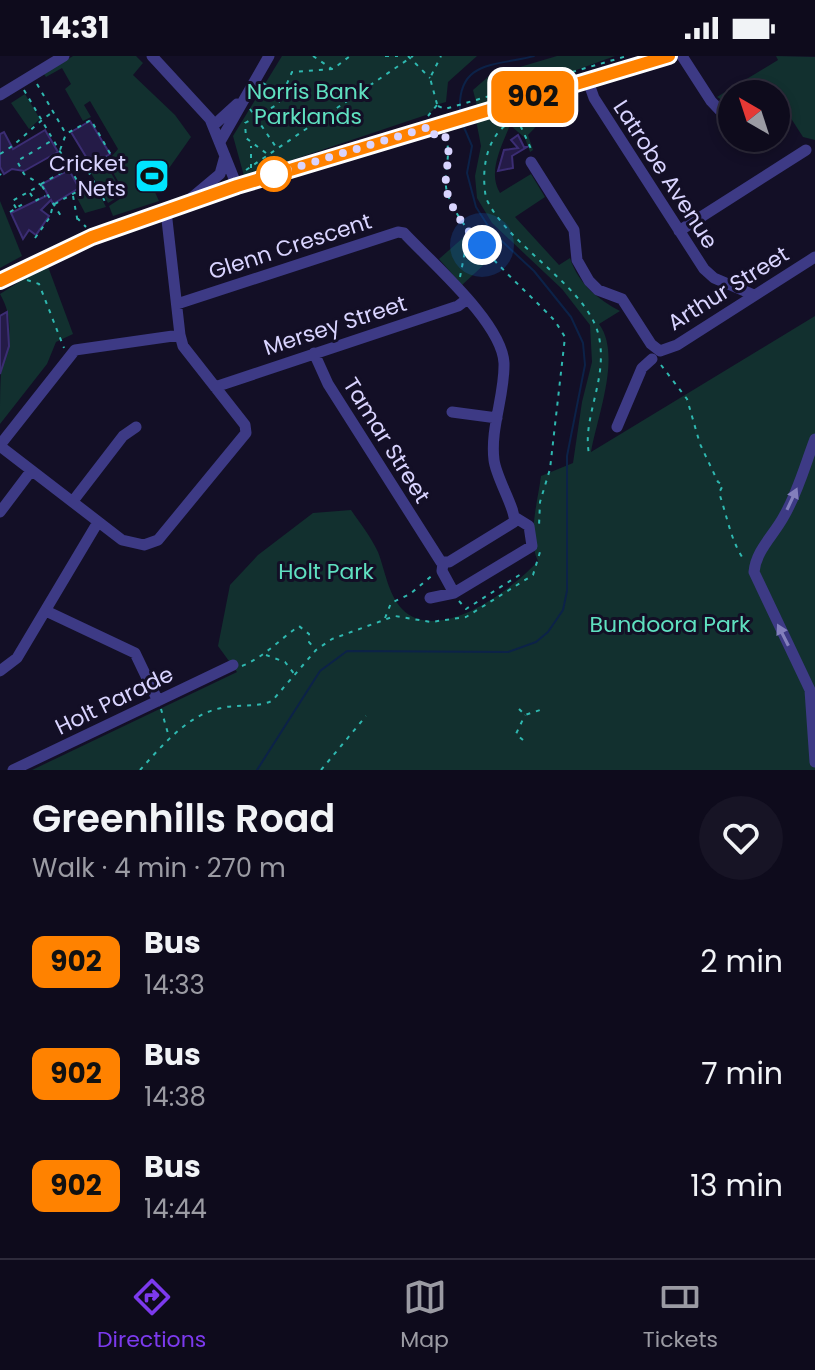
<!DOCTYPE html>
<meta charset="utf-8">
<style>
body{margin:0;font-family:Poppins,sans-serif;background:#171425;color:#f1f3f6;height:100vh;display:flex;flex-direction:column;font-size:30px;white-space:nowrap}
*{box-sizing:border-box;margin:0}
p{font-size:26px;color:#9b9ba3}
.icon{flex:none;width:44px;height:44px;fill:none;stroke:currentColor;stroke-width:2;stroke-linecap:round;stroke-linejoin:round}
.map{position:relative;height:714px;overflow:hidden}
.panel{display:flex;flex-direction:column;background:#0e0b1c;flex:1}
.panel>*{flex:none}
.badge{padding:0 16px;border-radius:12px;font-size:28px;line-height:52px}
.needle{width:52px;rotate:321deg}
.controls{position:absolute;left:718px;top:24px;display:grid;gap:16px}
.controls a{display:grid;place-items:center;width:72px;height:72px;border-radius:50%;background:#0e0b1c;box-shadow:0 4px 12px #0003,0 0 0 2px #2e2b3b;font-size:40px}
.you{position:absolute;width:40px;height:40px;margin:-20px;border:6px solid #fff;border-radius:50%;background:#1a73e8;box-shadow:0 0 0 12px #1a73e833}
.map>.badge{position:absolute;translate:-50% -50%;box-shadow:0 0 0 4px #fff}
.round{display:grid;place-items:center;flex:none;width:84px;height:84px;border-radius:42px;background:#171425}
.overview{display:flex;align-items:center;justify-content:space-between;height:136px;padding:0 32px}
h1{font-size:38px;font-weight:600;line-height:60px}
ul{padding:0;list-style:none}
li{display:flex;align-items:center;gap:24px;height:112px;padding:0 32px}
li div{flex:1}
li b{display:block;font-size:30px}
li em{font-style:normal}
li .badge{min-width:88px;font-weight:700;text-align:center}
.status{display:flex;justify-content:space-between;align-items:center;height:56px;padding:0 40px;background:#0e0b1c;direction:ltr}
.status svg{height:22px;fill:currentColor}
.menu{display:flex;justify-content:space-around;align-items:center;height:112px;border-top:2px solid #2e2b3b;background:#0e0b1c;font-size:22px;color:#9b9ba3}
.menu a{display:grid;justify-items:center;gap:4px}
.menu .on{color:#7c3aed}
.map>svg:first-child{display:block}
.green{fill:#12302f}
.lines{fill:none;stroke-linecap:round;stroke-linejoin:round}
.stream{stroke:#0c2248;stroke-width:2}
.building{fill:#241b47;stroke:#3b2d73;stroke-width:2}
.path{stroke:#2fb8b0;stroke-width:2;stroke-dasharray:4 6;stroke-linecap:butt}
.minor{stroke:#3d3a85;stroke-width:11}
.major{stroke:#c25bff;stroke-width:14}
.oneway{fill:#837fbc}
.line-casing{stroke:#fff;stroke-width:18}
.line{stroke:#ff8200;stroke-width:12}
.walk{stroke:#d9d4ff;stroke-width:8;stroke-dasharray:0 14.4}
.stop-dot{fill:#fff;stroke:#ff8200;stroke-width:4}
.labels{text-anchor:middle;stroke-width:6;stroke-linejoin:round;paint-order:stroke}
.park-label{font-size:22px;fill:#5fe0c0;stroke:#130f26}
.poi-label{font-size:22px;fill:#d9d4ff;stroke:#130f26;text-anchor:end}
.street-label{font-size:22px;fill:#d9d4ff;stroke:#130f26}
</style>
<div class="status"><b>14:31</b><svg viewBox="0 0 49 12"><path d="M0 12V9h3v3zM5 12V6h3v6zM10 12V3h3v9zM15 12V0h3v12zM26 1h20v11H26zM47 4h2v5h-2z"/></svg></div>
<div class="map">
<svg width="815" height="714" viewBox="0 0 815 714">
<rect width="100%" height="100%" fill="#130f26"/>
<path class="green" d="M73,0H136L143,7L133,19L175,59L191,81L160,125L162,130L154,134L159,145L113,160L109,150L126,139L107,106L118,93L90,45L84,49L91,61L83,65L65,33L71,28L62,12L46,21L44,18Z
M282,0H477L448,26L446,46L439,48L429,58L244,120L233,80Z
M557,0H615L477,50L473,34L489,20Z
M776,0L815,1V84L803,81L785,53L776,51V38H732V50L717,41L778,4Z
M25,38L40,63L29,73L11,47Z
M544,53L548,58L528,79L533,94L530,96L525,82L510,69C502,90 487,116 500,137L531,118L545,141L515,161L559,209L570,202C579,229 598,243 620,255L599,268C622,299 597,361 591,396L815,260V714H32L237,616L218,590L230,529L258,499L313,457L351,454C360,467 371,481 378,496C385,514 388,538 402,553C438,590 514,532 538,505C527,483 538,444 541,420L573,407L582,346L592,306L590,269L562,233L492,167L477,142L475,120L481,90L476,64Z
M106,108L123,138L108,147L91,117Z
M94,128L106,151L85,157L75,138Z
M0,145L22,200L0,212Z
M465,180L488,205L462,229L439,203Z
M47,208L73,278L56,286L47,308L0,368C0,352 0,332 1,317C8,288 16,266 0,238Z"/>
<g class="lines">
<path class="stream" d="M460,55C457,3 498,10 534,0
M257,714L320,615L347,595L508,596L536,586L548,576L563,554L567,535V400L585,309L583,287L571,261L534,215L492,176L476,151L467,117L472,90L463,69"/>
</g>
<path class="building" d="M90,65L110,98L91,109L71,76Z
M45,74L58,96L24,115L12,113L4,118L0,111V78L4,76L13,93Z
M518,79L524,91H527L512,100L513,112L498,115L504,94L518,92L511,84Z
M69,114L79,132L53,148L51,144L41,154L49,160L36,179L29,174L23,183L11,157L48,139L42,128Z
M7,256L9,290L0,318V260Z"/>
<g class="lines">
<path class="path" d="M313,0L332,13
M385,0H398
M408,0L430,22
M263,27L281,38
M37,28L66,78
M24,34L82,133
M437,48L430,22L441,0
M438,50L445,53L627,0
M250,53L276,91
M428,60L437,49
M522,60L521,71L532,95
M522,61C488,71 480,109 486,142C507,190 589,231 599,281C608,324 582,361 589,398
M445,80C453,98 442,117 447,136C460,179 523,231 555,265L565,281L550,413L540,446L539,470
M266,97L246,82L245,67L278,48L292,16L333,13L350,0
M0,98C21,86 33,69 53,56
M251,112V90
M246,114L413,0
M88,115L107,149
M0,118L1,119
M41,128L68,113L87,114L111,99L91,64L66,78L60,94
M42,130L61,160
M30,137L35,145L45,140
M73,140L78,167
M16,152L12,145L41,129L24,118L17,105L53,84
M10,156L26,146
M77,162L86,171
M35,182L50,161L53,149L94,126
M460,221L468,180
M27,224L39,228L64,292
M661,309L687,343L700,388L718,426L723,429L719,437C727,459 731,487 745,505
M459,545L466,553L521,518
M385,562L391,547L410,538L434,518
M266,599L285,606L295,619
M242,610C264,601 279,584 299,570L309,578V586L314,592
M161,653L169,681
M519,653L525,659L543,653
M523,684L516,678L525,659
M140,714C162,690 187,659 221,652C238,648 255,652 272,645L316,594L332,583L395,560L431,566L466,561L533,519L540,496
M321,714L366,660"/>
<path class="minor" d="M152,0L210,63L237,130
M682,0L711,45L729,64
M588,25L594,42L704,213L714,222L754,239
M0,39L64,0
M214,69L237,48
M221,84L269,0
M531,106L574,174L577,204L589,225L598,234L622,243L651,288L660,295L677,289L815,201
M189,144L220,118L225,100
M679,175L806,94
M177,248L398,176L404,177C432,207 502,267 504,307C505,339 490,372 494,404C496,422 517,455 514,466L449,506H441L328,328L314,297
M215,331L458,250L466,244
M452,356L497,362
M617,371L642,312L652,303
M815,383C805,409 798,436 784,460C774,479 756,494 754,516L810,634L815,706
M0,389L75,294L180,279L166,155
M0,390L122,484L144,489L158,484L246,377L245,369L183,290L180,279
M73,445L123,380L136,371
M0,456L31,415
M443,507L442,515L454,537
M430,542L454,537L532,490L529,470L516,462
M46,555L135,597L158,645
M0,615L17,602L98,466
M13,714L233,609"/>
<path class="major" d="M0,225L92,181L237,130L668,0"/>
</g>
<defs><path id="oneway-solid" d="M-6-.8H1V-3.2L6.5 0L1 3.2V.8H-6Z" transform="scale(2)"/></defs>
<g class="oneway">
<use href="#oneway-solid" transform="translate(792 443) rotate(-65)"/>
<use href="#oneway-solid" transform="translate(783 579) rotate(-117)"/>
</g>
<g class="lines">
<g class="line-casing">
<path id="line" d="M0,225L92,181L237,130L669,0"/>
</g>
<use href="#line" class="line"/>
<path class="walk" d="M274,118L429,71L432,79L442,76C455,91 444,113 446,131C449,151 467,176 482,189"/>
</g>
<defs>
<g id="stadium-square" transform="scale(1.8)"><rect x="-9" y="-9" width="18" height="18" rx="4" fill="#00e5ff" stroke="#130f26"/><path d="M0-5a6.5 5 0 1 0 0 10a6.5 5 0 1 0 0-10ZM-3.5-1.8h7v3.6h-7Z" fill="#111"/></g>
</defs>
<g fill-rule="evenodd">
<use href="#stadium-square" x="152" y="120"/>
</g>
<circle class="stop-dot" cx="274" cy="118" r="16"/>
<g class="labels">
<g class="park-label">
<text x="308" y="43">Norris Bank<tspan x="308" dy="25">Parklands</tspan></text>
<text x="326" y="523">Holt Park</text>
<text x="670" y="576">Bundoora Park</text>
</g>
<g class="poi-label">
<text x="126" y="115">Cricket<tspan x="126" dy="25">Nets</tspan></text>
</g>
<g class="street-label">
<text transform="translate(666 118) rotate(57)" y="8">Latrobe Avenue</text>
<text transform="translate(290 190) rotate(-18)" y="8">Glenn Crescent</text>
<text transform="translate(728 232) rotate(-32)" y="8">Arthur Street</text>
<text transform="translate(335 269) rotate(-18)" y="8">Mersey Street</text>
<text transform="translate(387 384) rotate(58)" y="8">Tamar Street</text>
<text transform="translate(114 644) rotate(-26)" y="8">Holt Parade</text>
</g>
</g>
</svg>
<div class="controls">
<a><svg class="needle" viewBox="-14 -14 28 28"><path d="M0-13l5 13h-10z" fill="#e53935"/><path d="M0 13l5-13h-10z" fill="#9b9ba3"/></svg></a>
</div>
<div class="you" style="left:482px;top:189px"></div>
<b class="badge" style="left:533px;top:41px;background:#ff8200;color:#111">902</b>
</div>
<section class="panel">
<div class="overview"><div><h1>Greenhills Road</h1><p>Walk · 4 min · 270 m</p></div><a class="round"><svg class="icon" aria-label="heart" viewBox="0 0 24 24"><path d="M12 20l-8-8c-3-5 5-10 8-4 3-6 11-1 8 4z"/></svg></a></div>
<ul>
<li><span class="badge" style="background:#ff8200;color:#111">902</span><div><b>Bus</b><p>14:33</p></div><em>2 min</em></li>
<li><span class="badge" style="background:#ff8200;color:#111">902</span><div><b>Bus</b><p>14:38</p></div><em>7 min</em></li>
<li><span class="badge" style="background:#ff8200;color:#111">902</span><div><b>Bus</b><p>14:44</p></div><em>13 min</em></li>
</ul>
</section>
<nav class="menu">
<a class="on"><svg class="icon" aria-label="directions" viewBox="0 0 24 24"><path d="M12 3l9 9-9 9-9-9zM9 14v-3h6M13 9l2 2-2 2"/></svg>Directions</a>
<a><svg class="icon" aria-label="map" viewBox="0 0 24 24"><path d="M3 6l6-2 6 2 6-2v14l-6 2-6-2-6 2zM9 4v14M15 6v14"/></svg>Map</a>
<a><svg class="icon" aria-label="tickets" viewBox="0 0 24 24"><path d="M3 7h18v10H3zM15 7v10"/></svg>Tickets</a>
</nav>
